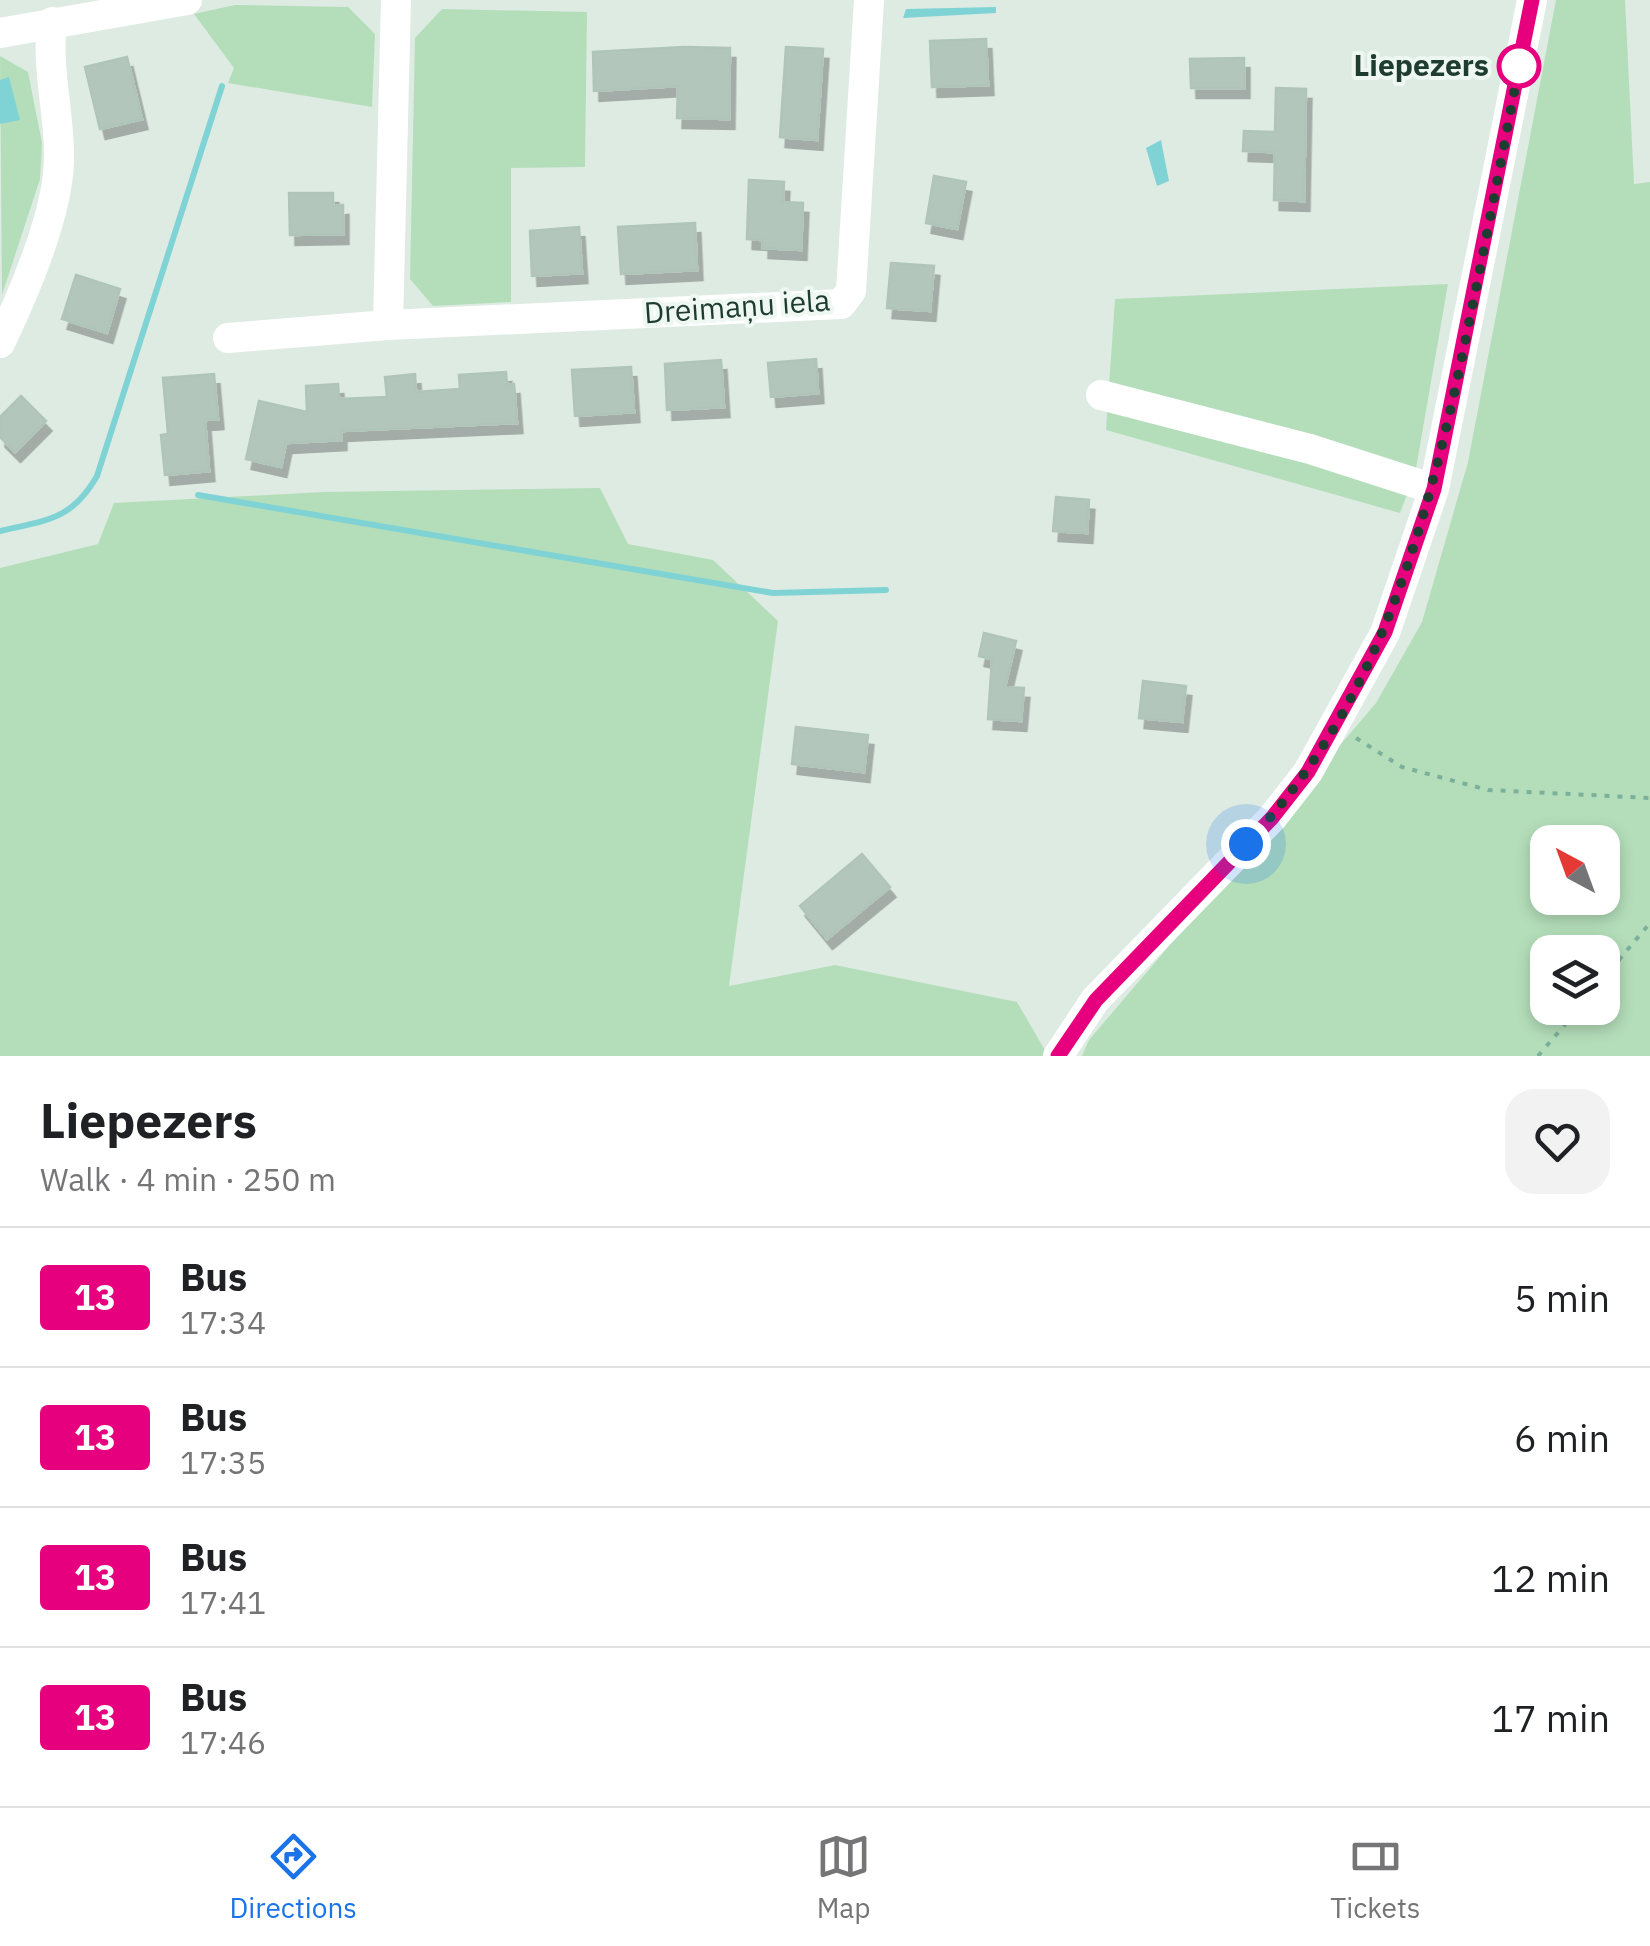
<!DOCTYPE html>
<meta charset="utf-8">
<style>
body{margin:0;font-family:"IBM Plex Sans",sans-serif;background:#f2f2f2;color:#202124;height:100vh;display:flex;flex-direction:column;font-size:38px;white-space:nowrap}
*{box-sizing:border-box;margin:0}
p{font-size:32px;color:#757577}
.icon{flex:none;width:55px;height:55px;fill:none;stroke:currentColor;stroke-width:2;stroke-linecap:round;stroke-linejoin:round}
.map{position:relative;height:1056px;overflow:hidden}
.sheet{display:flex;flex-direction:column;background:#fff;flex:1}
.sheet>*{flex:none}
.badge{padding:0 20px;border-radius:8px;font-size:35px;line-height:65px}
.needle{width:65px;rotate:319deg}
.fabs{position:absolute;left:1530px;top:825px;display:grid;gap:20px}
.fabs a{display:grid;place-items:center;width:90px;height:90px;border-radius:20px;background:#fff;box-shadow:0 5px 15px #0003;font-size:50px}
.you{position:absolute;width:50px;height:50px;margin:-25px;border:8px solid #fff;border-radius:50%;background:#1a73e8;box-shadow:0 0 0 15px #1a73e833}
.map>.badge{position:absolute;translate:-50% -50%;box-shadow:0 0 0 5px #fff}
.round{display:grid;place-items:center;flex:none;width:105px;height:105px;border-radius:30px;background:#f2f2f2}
.headline{display:flex;align-items:center;justify-content:space-between;height:170px;padding:0 40px}
h1{font-size:48px;font-weight:700;line-height:75px}
ul{padding:0;list-style:none}
li{display:flex;align-items:center;gap:30px;height:140px;padding:0 40px;border-top:2px solid #e0e0e0}
li div{flex:1}
li b{display:block;font-size:38px}
li em{font-style:normal}
li .badge{min-width:110px;font-weight:700;text-align:center}
.tab-bar{display:flex;justify-content:space-around;align-items:center;height:140px;border-top:2px solid #e0e0e0;background:#fff;font-size:28px;color:#757577}
.tab-bar a{display:grid;justify-items:center;gap:5px}
.tab-bar .on{color:#1a73e8}
.map>svg:first-child{display:block}
.green{fill:#b4deba;fill-rule:evenodd}
.water{fill:#80d3d5}
.lines{fill:none;stroke-linecap:round;stroke-linejoin:round}
.stream{stroke:#80d3d5;stroke-width:6}
.building{fill:#b3c6bc;stroke:#b0c5b9;stroke-width:2.5;filter:url(#shadow)}
.path{stroke:#7bb19a;stroke-width:4;stroke-dasharray:5 8;stroke-linecap:butt}
.minor{stroke:#fff;stroke-width:30}
.line-casing{stroke:#fff;stroke-width:22}
.line{stroke:#e6007e;stroke-width:15}
.walk{stroke:#1e3c30;stroke-width:10;stroke-dasharray:0 18}
.stop-dot{fill:#fff;stroke:#e6007e;stroke-width:5}
.labels{text-anchor:middle;stroke-width:8;stroke-linejoin:round;paint-order:stroke}
.stop-label{font-size:30px;font-weight:bold;fill:#1e3c30;stroke:#eef7f2;text-anchor:end}
.street-label{font-size:30px;fill:#1e3c30;stroke:#eef7f2}
</style>
<div class="map">
<svg width="1650" height="1056" viewBox="0 0 1650 1056">
<defs>
<filter id="shadow"><feDropShadow dx="5.5" dy="10" stdDeviation="0" flood-color="#0004"/></filter>
</defs>
<rect width="100%" height="100%" fill="#deebe3"/>
<path class="green" d="M1556,0H1625L1634,184L1650,182V1056H1082L1089,1040L1376,703L1422,622L1468,462ZM1548,842H1602V898H1548ZM1548,952H1602V1008H1548Z
M235,5L348,7L375,34L372,107L228,83L234,68L194,14Z
M442,9L587,12L585,167L511,168V302L433,306L410,279L415,38Z
M0,56L28,72L42,143L40,179L2,295Z
M1448,284L1415,474L1400,513L1106,430L1115,299Z
M600,488L628,544L713,560L778,621L729,986L835,965L1017,1002L1046,1052L1043,1056H0V568L98,544L114,503L323,492Z"/>
<path class="water" d="M996,7V13L903,18L906,9Z
M9,77L20,120L0,124V80Z
M1161,140L1169,181L1157,186L1146,148Z"/>
<g class="lines">
<path class="stream" d="M198,495L773,593L886,590
M0,531C47,520 72,520 97,476L222,86"/>
</g>
<path class="building" d="M986,39L988,85L932,87L930,41Z
M684,47L730,48L729,119L677,118L678,86L594,91L593,52Z
M786,47L823,49L817,140L780,137Z
M127,57L142,119L100,129L85,67Z
M1244,58V88H1191L1190,59Z
M1276,88L1306,89L1304,201L1274,200L1275,152L1243,151L1244,131L1275,132Z
M934,176L966,182L957,229L926,223Z
M749,180L784,182L783,202L803,203L801,250L763,248V240L747,239Z
M289,193H333V206L343,205V234L290,235Z
M695,223L697,270L621,274L618,227Z
M579,227L582,273L532,276L530,231Z
M891,263L934,266L930,311L887,308Z
M76,275L120,289L107,333L62,319Z
M816,359L818,393L771,397L768,363Z
M721,360L724,407L667,410L665,364Z
M631,367L634,412L575,416L572,370Z
M506,372L507,385L514,384L517,423L341,431V440L286,443L281,467L246,459L259,401L307,412L306,386L338,384L339,399L387,397L385,377L415,374L416,392L460,389L459,375Z
M214,374L218,419L205,420L209,471L165,475L161,435L168,434L163,378Z
M21,396L46,421L15,452L0,437V417Z
M1056,497L1089,500L1087,533L1053,531Z
M984,633L1016,641L1005,687L1024,688L1021,721L988,719L992,659L979,656Z
M1143,681L1186,686L1182,722L1139,718Z
M796,727L868,735L864,772L792,764Z
M862,854L890,887L827,939L800,906Z"/>
<g class="lines">
<path class="path" d="M1356,738L1402,767L1488,790L1650,798
M1602,980L1650,923
M1538,1056L1579,1008"/>
<path class="minor" d="M0,33L187,0
M388,325L396,0
M228,338L388,325L841,304L851,291L869,0
M0,343C23,295 58,214 59,160C60,114 46,69 52,22
M1101,395L1310,449L1434,489
M1058,1056L1095,1000L1272,818L1308,772L1385,633L1434,489L1532,0"/>
</g>
<g class="lines">
<g class="line-casing">
<path id="line" d="M1058,1056L1096,1000L1272,818L1308,772L1385,632L1434,489L1532,0"/>
</g>
<use href="#line" class="line"/>
<path class="walk" d="M1246,844C1376,709 1424,535 1462,357C1482,261 1501,163 1519,66"/>
</g>
<circle class="stop-dot" cx="1519" cy="66" r="20"/>
<g class="labels">
<g class="stop-label">
<text x="1489" y="76">Liepezers</text>
</g>
<g class="street-label">
<text transform="translate(737 307) rotate(-4)" y="10">Dreimaņu iela</text>
</g>
</g>
</svg>
<div class="fabs">
<a><svg class="needle" viewBox="-14 -14 28 28"><path d="M0-13l5 13h-10z" fill="#e53935"/><path d="M0 13l5-13h-10z" fill="#757577"/></svg></a>
<a><svg class="icon" aria-label="layers" viewBox="0 0 24 24"><path d="M12 4l9 5-9 5-9-5zM3 14l9 5 9-5"/></svg></a>
</div>
<div class="you" style="left:1246px;top:844px"></div>
</div>
<section class="sheet">
<div class="headline"><div><h1>Liepezers</h1><p>Walk · 4 min · 250 m</p></div><a class="round"><svg class="icon" aria-label="heart" viewBox="0 0 24 24"><path d="M12 20l-8-8c-3-5 5-10 8-4 3-6 11-1 8 4z"/></svg></a></div>
<ul>
<li><span class="badge" style="background:#e6007e;color:#fff">13</span><div><b>Bus</b><p>17:34</p></div><em>5 min</em></li>
<li><span class="badge" style="background:#e6007e;color:#fff">13</span><div><b>Bus</b><p>17:35</p></div><em>6 min</em></li>
<li><span class="badge" style="background:#e6007e;color:#fff">13</span><div><b>Bus</b><p>17:41</p></div><em>12 min</em></li>
<li><span class="badge" style="background:#e6007e;color:#fff">13</span><div><b>Bus</b><p>17:46</p></div><em>17 min</em></li>
</ul>
</section>
<nav class="tab-bar">
<a class="on"><svg class="icon" aria-label="directions" viewBox="0 0 24 24"><path d="M12 3l9 9-9 9-9-9zM9 14v-3h6M13 9l2 2-2 2"/></svg>Directions</a>
<a><svg class="icon" aria-label="map" viewBox="0 0 24 24"><path d="M3 6l6-2 6 2 6-2v14l-6 2-6-2-6 2zM9 4v14M15 6v14"/></svg>Map</a>
<a><svg class="icon" aria-label="tickets" viewBox="0 0 24 24"><path d="M3 7h18v10H3zM15 7v10"/></svg>Tickets</a>
</nav>
